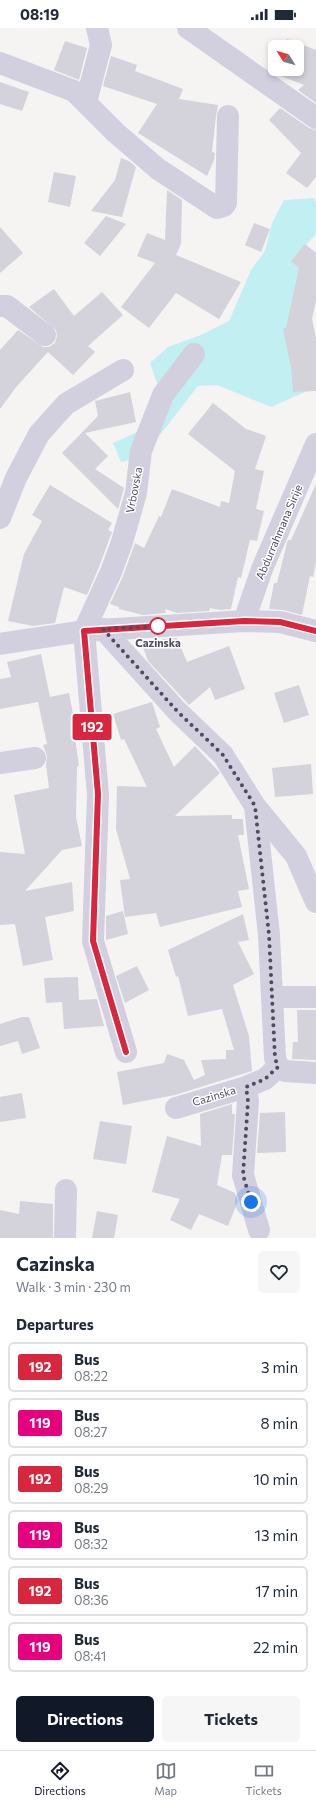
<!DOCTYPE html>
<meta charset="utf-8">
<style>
body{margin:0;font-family:Commissioner,sans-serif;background:#f6f6f7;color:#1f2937;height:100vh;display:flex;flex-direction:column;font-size:15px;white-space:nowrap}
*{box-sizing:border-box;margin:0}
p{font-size:13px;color:#747a83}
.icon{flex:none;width:22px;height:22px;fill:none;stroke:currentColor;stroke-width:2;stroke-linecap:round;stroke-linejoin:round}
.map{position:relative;height:1210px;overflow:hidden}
.side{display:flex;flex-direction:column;background:#fff;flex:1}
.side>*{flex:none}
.badge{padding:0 8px;border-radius:3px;font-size:14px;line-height:26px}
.needle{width:26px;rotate:307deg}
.tools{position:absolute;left:268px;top:12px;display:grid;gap:8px}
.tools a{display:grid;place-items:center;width:36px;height:36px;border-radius:6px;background:#fff;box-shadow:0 2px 6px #0003;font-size:20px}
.you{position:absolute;width:20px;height:20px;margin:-10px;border:3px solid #fff;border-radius:50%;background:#1a73e8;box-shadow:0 0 0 6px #1a73e833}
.map>.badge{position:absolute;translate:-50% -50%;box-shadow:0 0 0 2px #fff}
h2{padding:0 16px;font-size:15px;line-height:36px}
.round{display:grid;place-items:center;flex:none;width:42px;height:42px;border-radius:6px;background:#f6f6f7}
.headline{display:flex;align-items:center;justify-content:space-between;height:68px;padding:0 16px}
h1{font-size:19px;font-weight:700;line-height:30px}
.cta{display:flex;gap:8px;margin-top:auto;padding:8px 16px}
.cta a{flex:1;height:46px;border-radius:6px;background:#111827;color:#fff;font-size:16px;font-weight:700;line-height:46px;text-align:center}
.cta a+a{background:#f6f6f7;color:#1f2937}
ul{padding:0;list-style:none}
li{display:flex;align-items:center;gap:12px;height:50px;margin:0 8px 6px;padding:0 8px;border:2px solid #e0e1e3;border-radius:6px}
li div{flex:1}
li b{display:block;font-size:15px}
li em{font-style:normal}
li .badge{min-width:44px;font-weight:700;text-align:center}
.status{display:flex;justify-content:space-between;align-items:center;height:28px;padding:0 20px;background:#fff;direction:ltr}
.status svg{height:11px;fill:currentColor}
.tabs{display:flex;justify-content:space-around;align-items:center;height:56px;border-top:1px solid #e0e1e3;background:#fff;font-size:11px;color:#747a83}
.tabs a{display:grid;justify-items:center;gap:2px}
.tabs .active{color:#111827}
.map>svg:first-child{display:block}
.green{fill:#c2eff1}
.building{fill:#d4d2da}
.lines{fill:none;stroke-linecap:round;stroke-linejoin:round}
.minor{stroke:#d2cfdf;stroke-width:22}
.line-casing{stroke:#fff;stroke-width:9}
.line{stroke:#d7263d;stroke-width:6}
.walk{stroke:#4d4a61;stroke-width:4;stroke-dasharray:0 7.2}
.stop-dot{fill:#fff;stroke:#d7263d;stroke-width:2}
.labels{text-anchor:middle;stroke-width:3;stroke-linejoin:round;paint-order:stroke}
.street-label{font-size:11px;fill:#4d4a61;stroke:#fff}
.stop-label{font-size:11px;font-weight:bold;fill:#4d4a61;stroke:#fff}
</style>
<div class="status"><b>08:19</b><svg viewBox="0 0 49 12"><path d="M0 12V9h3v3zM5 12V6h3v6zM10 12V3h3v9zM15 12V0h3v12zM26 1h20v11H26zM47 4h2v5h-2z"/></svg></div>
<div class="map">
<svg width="316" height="1210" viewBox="0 0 316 1210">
<rect width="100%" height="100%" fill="#f5f4f3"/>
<path class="green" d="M314,170L316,174V206L306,217L305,364L271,379L217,357L198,358L156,412L138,430L121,434L113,415L144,401L160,386L157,355L150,335L168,319L201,307L229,293L251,242L265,223L272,195L284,172Z"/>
<path class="building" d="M287,11L316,22V75L298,62L304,57L273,45L275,40L297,41V19H284Z
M65,13L87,20L79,52L54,42Z
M111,28L137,37L135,43L183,61L179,71L218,77L216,88L212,124L215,125L214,132L207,148L138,105L157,76L103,58Z
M0,54L29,64L22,83L0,76Z
M280,80L309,100L316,102V149L307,160L286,145L301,125L269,92Z
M121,130L129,133L136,139L122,189L91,183L115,152Z
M54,144L76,148L70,179L48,174Z
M167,162L182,172L181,216L176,227L241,254L219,291L176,265L149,300L121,279L155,235L137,228L147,205L165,212Z
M106,188L126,196L100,228L84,215Z
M254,195L270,201L261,224L245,217Z
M0,199L23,225L0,245Z
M305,216L316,225V273L312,291L316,310V363L293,364L291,339L283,301L286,300L299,240L291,233Z
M54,261L74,288L102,264L123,287L88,318L95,324L73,347L48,324L17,358L0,381V322L18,302L43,319H49L55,315L57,308L56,302L29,279Z
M130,364L136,394L85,405L108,428L95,441L124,460L118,481L62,425L98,388L95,373Z
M213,375L246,401L266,408L255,441L264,443L256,481L264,483L257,513L250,512L241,550L238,549L231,581L220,582L210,580L209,583L177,585L165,581L166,585L143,587L119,581V579L110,576L123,548L135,515L144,520L159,488L161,489L172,461L220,479L221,473L229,475L235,443L188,406Z
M316,456V534L313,549L310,548L302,587L283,582L269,581L274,555H277L287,515L288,512H291Z
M50,457L112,495L108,502L112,504L99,539L87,567L64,559L55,595L33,598L8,593L24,526L42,493L32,487Z
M177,610L187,634L229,618L245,661L215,672L210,659L189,677L148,633L143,619L163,611Z
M41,626L50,669L69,665L76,702H74L79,738L77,739L76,789L82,818L62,822L25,863L72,854L74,883L45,889L53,932L23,938L15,896L0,897V824L25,826L14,767L49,760L46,736L47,728L43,717L47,716L38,674L0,681V651L11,649L7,634Z
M299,657L309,687L284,695L274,665Z
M152,674L160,699L156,701L174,739L195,718L220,745L175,788L232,787V791H243L244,807H238L249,861L238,863L242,879L160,899L156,885L125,889L120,852L130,851L116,801L117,758L147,759L124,711L121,712L113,686Z
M311,736L313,766L275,769L272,740Z
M123,883L128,906L106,912V888Z
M243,886L249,912L238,914L254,946L233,957L249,1008L252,1043L175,1067L123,1077L117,1044L164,1035L167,1026L184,1032L194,1052L205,1047L201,1032L226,1031V1022H234L222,981L188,988L178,948L176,949L168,922Z
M137,938L149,962L125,975L116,948Z
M78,949L79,972L97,971L104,998L64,1001L62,974L46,975L44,950Z
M297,982H316V1032L292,1031L293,1014H298Z
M22,989H29L40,1020L22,1026L18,1013L0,1018V996Z
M22,1065L26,1090L0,1094V1069Z
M232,1076V1086H235L232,1127H222L217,1157L235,1165L238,1173L228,1198L199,1186L191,1202L170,1192L180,1171L152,1164L167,1108L201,1118L200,1086Z
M285,1084L286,1124L257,1125L260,1085Z
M100,1093L132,1098L126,1136L93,1131Z
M20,1173L53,1176V1210H0V1182L19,1186Z
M97,1183L118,1187L114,1210H92Z"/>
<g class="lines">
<path class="minor" d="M188,0L316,90
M0,35L74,63L116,105L158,141L217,180L224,178L226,175L228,88
M86,74L101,17L97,0
M0,278H7L45,307
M0,490L16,450L39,406L66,376L123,342
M244,593L262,541L316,416
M103,601L177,683L223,727L255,778L269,907L275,1030L278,1039
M0,616L84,603L244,593L280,594L316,603
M0,735L35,730
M255,778L296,828L316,874
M272,969H316
M126,1024L93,913L98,767L84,603L111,544L122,514L136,465L141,423L163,367L194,326
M278,1039L285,1043L316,1045
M246,1059L248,1073L243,1147L259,1202
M176,1080L246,1059L265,1051L278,1039
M65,1210L66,1162"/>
</g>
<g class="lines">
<g class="line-casing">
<path id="line" d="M126,1024L93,913L98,766L84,603L244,593L280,594L316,603"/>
</g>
<use href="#line" class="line"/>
<path class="walk" d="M158,598H166L103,601L177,683L223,727L255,778L269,907L275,1030L278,1039L265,1051L246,1059L248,1073L243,1147L251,1174"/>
</g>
<circle class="stop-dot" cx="158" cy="598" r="8"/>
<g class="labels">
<g class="street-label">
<text transform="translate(134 462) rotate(-79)" y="4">Vrbovska</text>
<text transform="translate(279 504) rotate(-67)" y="4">Abdurrahmana Sirije</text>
<text transform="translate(214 1068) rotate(-17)" y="4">Cazinska</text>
</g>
<g class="stop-label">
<text x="158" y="619">Cazinska</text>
</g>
</g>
</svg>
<div class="tools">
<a><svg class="needle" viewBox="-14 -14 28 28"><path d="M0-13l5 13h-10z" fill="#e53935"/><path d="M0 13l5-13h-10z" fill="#747a83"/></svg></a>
</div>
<div class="you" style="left:251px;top:1174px"></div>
<b class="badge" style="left:92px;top:699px;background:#d7263d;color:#fff">192</b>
</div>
<section class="side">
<div class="headline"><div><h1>Cazinska</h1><p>Walk · 3 min · 230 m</p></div><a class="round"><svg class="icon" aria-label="heart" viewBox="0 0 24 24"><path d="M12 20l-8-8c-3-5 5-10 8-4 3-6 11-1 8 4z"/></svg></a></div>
<h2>Departures</h2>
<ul>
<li><span class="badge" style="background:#d7263d;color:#fff">192</span><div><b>Bus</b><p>08:22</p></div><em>3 min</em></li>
<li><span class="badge" style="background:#e6007e;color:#fff">119</span><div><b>Bus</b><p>08:27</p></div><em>8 min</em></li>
<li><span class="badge" style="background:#d7263d;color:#fff">192</span><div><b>Bus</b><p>08:29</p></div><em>10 min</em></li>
<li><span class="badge" style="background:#e6007e;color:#fff">119</span><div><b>Bus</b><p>08:32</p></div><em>13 min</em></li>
<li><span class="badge" style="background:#d7263d;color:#fff">192</span><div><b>Bus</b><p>08:36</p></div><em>17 min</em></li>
<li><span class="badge" style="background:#e6007e;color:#fff">119</span><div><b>Bus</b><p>08:41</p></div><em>22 min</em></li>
</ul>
<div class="cta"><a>Directions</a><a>Tickets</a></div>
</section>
<nav class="tabs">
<a class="active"><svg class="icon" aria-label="directions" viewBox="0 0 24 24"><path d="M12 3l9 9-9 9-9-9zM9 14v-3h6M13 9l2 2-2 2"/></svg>Directions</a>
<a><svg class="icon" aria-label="map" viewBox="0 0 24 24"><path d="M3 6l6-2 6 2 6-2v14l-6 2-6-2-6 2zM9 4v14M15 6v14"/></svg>Map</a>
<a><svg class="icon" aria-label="tickets" viewBox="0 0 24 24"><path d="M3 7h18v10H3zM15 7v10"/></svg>Tickets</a>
</nav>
